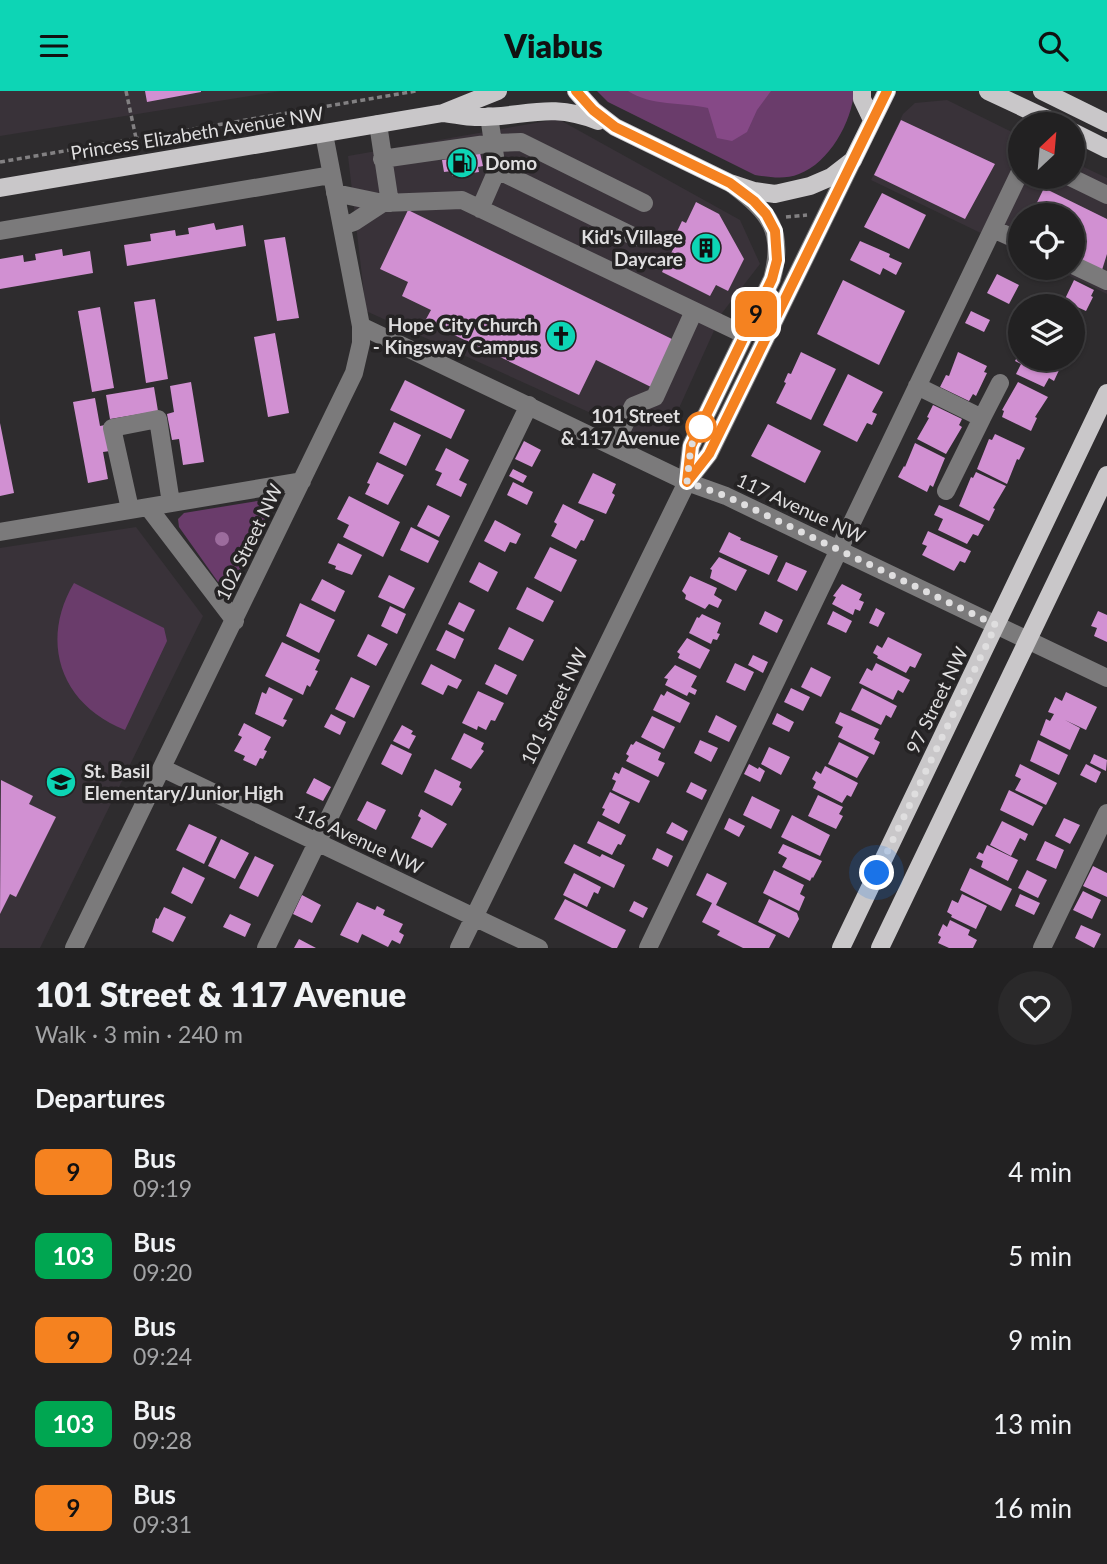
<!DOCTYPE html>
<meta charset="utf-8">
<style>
body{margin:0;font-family:Lato,sans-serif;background:#2a292a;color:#f1f3f6;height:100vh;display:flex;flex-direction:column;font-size:26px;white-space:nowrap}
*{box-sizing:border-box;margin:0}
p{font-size:23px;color:#a2a3a5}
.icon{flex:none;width:38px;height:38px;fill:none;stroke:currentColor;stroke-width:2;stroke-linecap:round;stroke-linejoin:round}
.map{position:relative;height:857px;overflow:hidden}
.panel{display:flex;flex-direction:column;background:#222122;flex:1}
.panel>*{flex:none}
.badge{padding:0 14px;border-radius:10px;font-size:24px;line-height:46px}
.needle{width:46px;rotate:26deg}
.tools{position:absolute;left:1008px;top:21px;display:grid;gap:14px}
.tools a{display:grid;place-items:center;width:77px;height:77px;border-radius:50%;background:#222122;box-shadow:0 2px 5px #0004,0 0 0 2px #3f3e40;font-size:35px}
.you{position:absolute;width:35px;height:35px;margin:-18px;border:5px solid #fff;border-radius:50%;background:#1a73e8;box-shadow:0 0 0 10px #1a73e833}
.map>.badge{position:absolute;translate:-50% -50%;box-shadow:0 0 0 4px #fff}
h2{padding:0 35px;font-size:26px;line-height:63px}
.round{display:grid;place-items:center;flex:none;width:74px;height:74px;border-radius:37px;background:#2a292a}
.summary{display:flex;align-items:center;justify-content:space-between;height:119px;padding:0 35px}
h1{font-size:33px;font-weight:800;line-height:52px}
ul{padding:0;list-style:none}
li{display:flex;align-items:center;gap:21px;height:84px;padding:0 35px}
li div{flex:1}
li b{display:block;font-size:26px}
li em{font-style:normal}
li .badge{min-width:77px;font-weight:700;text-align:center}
header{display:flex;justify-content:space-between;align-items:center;height:91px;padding:0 35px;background:#0dd5b5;color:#111;font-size:32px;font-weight:800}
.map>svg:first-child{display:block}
.built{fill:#393239}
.green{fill:#6a3c6b}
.forest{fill:#864987}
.building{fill:#d190d2}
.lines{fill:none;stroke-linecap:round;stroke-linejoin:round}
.path{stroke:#828082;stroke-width:3.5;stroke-dasharray:5 3.5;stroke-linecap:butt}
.minor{stroke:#7b7a7b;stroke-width:18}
.major{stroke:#c9c7c9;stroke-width:18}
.tree{fill:#9c6c9d}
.line-casing{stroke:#fff;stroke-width:16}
.line{stroke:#f58220;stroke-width:10}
.walk{stroke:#dfdedf;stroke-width:7;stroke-dasharray:0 12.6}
.stop-dot{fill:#fff;stroke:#f58220;stroke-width:3.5}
.labels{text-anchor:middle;stroke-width:7;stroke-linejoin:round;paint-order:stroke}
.street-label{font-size:19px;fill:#dfdedf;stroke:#252324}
.poi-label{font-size:19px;font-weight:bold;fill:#dfdedf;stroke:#252324;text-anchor:start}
.stop-label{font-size:19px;font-weight:bold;fill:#dfdedf;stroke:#252324;text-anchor:end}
</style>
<header><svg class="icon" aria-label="menu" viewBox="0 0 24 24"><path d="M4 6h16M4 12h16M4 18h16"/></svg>Viabus<svg class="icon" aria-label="search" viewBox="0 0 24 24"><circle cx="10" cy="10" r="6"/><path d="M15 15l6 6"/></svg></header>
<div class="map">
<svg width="1107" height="857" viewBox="0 0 1107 857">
<rect width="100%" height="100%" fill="#2e2c2e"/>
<path class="built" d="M0,0H281L0,45Z
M947,9L1020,45V86H1073V71L1107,87V203L1053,177H1073V124H1020V161L871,89L903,23L915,12Z
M558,28L740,129L760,173L722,222L670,337L657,352L366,220L348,65Z
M136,436L203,525L40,857H0V457Z"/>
<path class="green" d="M597,0H854C852,31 829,72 799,83C784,89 770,86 755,84L608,11Z
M257,410L266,413L269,420L236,489L229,495L218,491L179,436L178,428L184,422Z
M74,492L164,537L167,550L125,639C61,614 39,551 74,492Z"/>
<path class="forest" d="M628,0H771L757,19L747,41L732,50L717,47L708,17C683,11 650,15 628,0Z"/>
<path class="building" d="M145,0H201V1L147,11Z
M901,29L995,73L965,128L874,84Z
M480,62L483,75L478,76L479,81L452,85V80L444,81L442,69L450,68L449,63Z
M1044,97L1107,128V163L1102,179L1073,166V124H1031Z
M882,102L926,124L909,158L864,136Z
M696,111L719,123L744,168L728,200L716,194L710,205L662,181L679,146L675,145L682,130L686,132Z
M408,119L674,249L651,296L596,269L579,304L425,230L431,219L402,205L408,191L380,178Z
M214,132L216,139L243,134L246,155L127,175L124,154L151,150L150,143L175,139L176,145L189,143L188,137Z
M285,146L299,227L277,230L264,149Z
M860,150L890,163L889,166L902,172L896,184L883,177L880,184L850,169Z
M62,158L63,165L90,160L93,182L0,198V168L23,164L24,171L36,169L35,163Z
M1027,177H1048L1043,189L1025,182Z
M997,183L1019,194L1009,213L987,202Z
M843,189L905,220L879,274L817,243Z
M1074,189L1094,199L1091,205L1093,206L1086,220L1064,210Z
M155,208L168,288L146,292L134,211Z
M100,216L114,297L92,301L78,220Z
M1073,219L1081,223L1073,239Z
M971,220L990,229L984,241L965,232Z
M275,242L289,322L268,326L254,246Z
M801,261L836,278L811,329L776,312L786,292L784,291L788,282L791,283Z
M958,261L987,275L984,281L987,282L976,305L973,303L969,310L940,296L946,284L949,285Z
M1018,264L1020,268H1042L1060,277L1054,290L1049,287L1044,296L1016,283L1021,273L1015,270Z
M848,283L883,301L872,321L877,323L872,334L867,332L857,351L823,334Z
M405,289L465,319L451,348L390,319Z
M191,291L204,371L183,374L179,348L172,349L167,323L174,321L170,295Z
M1018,291L1048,306L1035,326L1037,327L1031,340L1002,326L1004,320L1002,319Z
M154,296L158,320L110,328L106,304Z
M95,307L100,335L105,334L110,360L103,361L108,388L88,392L73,311Z
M933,314L962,328L959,334L962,336L946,363L917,348L929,327L927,326Z
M394,331L421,344L406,375L379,362Z
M0,332L14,402L0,405Z
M768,333L821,360L805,392L751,365Z
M995,343L1025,357L1019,369L1017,368L1007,393L977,378L989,348L992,349Z
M524,350L541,359L532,376L515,368Z
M915,352L945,367L933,396L930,394L927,401L898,386L904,375L905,376Z
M446,357L469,369L459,389L467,393L461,406L436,394L442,382L435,379Z
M377,371L404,384L388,414L365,403L370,393L367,392Z
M513,378L527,385L523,392L509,385Z
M976,381L1006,395L993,417L995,418L989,430L959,415L971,386L973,387Z
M593,382L616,393L612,402L615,404L606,423L578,412Z
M513,391L533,401L527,414L507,404Z
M349,405L400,431L383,466L343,446L349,434L337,428Z
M563,413L594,429L584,450L581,449L576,458L551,445L557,433L554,431Z
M428,414L450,425L439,446L417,435Z
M939,414L984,434L978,445L973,443L967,453L938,439L943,428L934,424Z
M495,429L521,443L516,453L510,451L505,461L484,450Z
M411,436L439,450L428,472L400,459Z
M928,440L971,460L965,472L960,470L954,480L922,464L927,455L922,453Z
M729,441L741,447L740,449L778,465L769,484L719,461Z
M338,452L362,464L352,484L335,478L336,475L328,472Z
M550,456L577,469L561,501L534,487Z
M719,466L747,479L736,500L710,487L712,479L710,478Z
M479,471L498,481L488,501L469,491Z
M786,471L807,480L797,500L777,490Z
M389,484L415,497L404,518L378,506Z
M690,485L717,497L714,504L722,509L718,517L709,513L705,518L685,508L686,504L682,500Z
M322,488L345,500L335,521L311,509Z
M842,493L862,503L859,509L864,511L860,520L855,518L853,524L832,513L836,506L833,505Z
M527,496L554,510L543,531L516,518Z
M459,511L475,519L464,541L448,533Z
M300,512L335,529L319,562L286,545Z
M390,515L406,523L397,543L381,535Z
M876,517L885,522L878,536L869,532Z
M765,520L783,529L777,542L759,533Z
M833,520L852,530L846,542L827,533Z
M1098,520L1107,524V551L1094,545L1097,537L1091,535Z
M702,523L721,532L717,542L720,543L717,549L713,548L711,553L689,542L697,526L699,527Z
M509,536L534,549L523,570L498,558Z
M446,539L464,548L455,568L436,559Z
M368,543L388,553L376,575L357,565Z
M888,546L922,563L915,577L910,575L906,582L877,567L878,565L873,562L877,554L882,557Z
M687,547L710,559L700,578L678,567L680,563L677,561Z
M282,551L320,569L315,579L318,580L310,596L307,594L303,604L265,585Z
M753,564L768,571L763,582L748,574Z
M735,572L754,581L745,600L726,591Z
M876,572L910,589L903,602L898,599L893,609L859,592L867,577L872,580Z
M431,573L462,589L457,598L448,594L443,604L421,593Z
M495,573L517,584L507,604L485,593Z
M675,574L697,585L691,596L697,599L695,604L689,601L687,605L665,594L668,588L664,587Z
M811,576L831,586L821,606L801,596Z
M351,586L370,595L354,627L335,618Z
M269,596L293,608L283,628L287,629L283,636L255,623L262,601L266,603Z
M791,597L810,606L803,620L784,611Z
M862,597L897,615L891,627L886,624L881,634L851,619Z
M478,600L504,612L495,630L491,629L486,639L478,635L477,639L462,632Z
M667,600L690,612L680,632L653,619L661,603L664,605Z
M1066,601L1097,616L1086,639L1065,629L1080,637L1070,659L1040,644L1046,628L1050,630L1054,623L1048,621L1055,606L1062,610Z
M840,621L879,638L874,648L880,651L874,664L838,646L843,636L835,632Z
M777,622L794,631L789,641L772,633Z
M331,623L346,631L340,644L324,636Z
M716,624L737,635L729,651L708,641Z
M652,625L675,636L664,658L641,646Z
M244,632L271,646L264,659L267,660L263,668L260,667L256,675L243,669L245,665L234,660L242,646L238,644Z
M402,634L413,640L411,643L416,645L409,658L393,650Z
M464,642L484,652L481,658L484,660L471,678L451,668Z
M700,649L718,657L711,671L694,662Z
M1038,649L1068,664L1059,684L1030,670Z
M636,650L661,662L658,669L665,672L658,686L626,670L629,665L626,663L631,653L633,654Z
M839,651L869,666L857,687L828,673Z
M391,653L412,663L402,684L381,673Z
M769,656L790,666L781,684L761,673Z
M1094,663L1107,669L1106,680L1090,672Z
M749,673L758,678L759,676L765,680L760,691L744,683Z
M1020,673L1057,692L1046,714L1015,699L1021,688L1015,685Z
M1086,673L1101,681L1096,692L1080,684Z
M825,675L858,692L851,706L847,704L842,712L813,697L816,691L812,688L816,680L821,683Z
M622,676L650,690L639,712L612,699L616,690L612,688L615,681L619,683Z
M435,678L461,691L459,696L462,698L452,715L424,701Z
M314,687L331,696L323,710L306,702Z
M1,689L33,705L29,713L56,726L16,806L10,803L0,823Z
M691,691L707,699L702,709L686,701Z
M1009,699L1043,716L1033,735L1000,719Z
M610,701L630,711L619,733L602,724L605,718L602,717Z
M818,704L843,716L839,723L843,725L836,738L808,725Z
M752,705L780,719L771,738L743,724Z
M367,710L386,719L376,739L357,729Z
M421,718L447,733L432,757L411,747L421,727L418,725Z
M792,724L830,744L820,765L781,746Z
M729,727L745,735L739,746L724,738Z
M1064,727L1080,734L1070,753L1055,745Z
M598,730L626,744L621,754L618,753L612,764L587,752Z
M1002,730L1028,743L1025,750L1020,747L1011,765L990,754Z
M672,731L688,740L683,750L666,742Z
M189,733L217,746L204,773L176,759Z
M221,748L249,762L235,788L208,775Z
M1045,750L1064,759L1056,778L1036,769Z
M574,753L600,766L602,763L625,774L614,797L564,772Z
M783,753L822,770L813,787L812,786L810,790L782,776L787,767L778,762Z
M987,754L1018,769L1008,790L981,776L983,770L976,767L979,761L983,763Z
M657,757L673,765L668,776L652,768Z
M255,765L274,774L258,806L239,797Z
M1093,775L1107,782V806L1083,795Z
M183,776L205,787L192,813L171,802Z
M970,777L1012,798L1001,820L960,799Z
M774,779L804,794L800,803L805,806L799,820L763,802Z
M1027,779L1047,789L1038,807L1018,797Z
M574,782L601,796L598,803L594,801L587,816L563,804Z
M707,782L727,792L716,814L776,844L769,857H743L717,844L720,840L702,831L712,812L696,804Z
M1083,800L1101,809L1092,828L1073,819Z
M962,803L987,815L976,838L951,826L952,824L947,821L952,809L958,812Z
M1020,803L1040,812L1034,824L1015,815Z
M302,804L321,814L312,832L293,823Z
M565,808L626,839L617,857H612L554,828Z
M769,808L797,822L799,828L789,847L758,831Z
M634,810L648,817L643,827L629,820Z
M357,811L375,819L377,815L385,819L383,824L403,833L399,841L404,844L400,853L392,849L388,856L362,843L358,852L340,844Z
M164,816L186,826L173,851L152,841L156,827L158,828Z
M230,823L251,833L245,846L223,836Z
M950,829L970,839L968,844L977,849L973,857H949L938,852L941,846L938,844L943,833L947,836Z
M1081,834L1101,843L1094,857L1075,847Z
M299,848L316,857H294Z"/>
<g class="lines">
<path class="path" d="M126,0L136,47
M0,71L416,0
M786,126L807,124"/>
<path class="minor" d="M378,33L390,112
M382,68L493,52L489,25
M497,79L635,146
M1070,86L1107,104
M335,102L383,112L462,109L745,244
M480,118L497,79L493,52L521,51L644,112
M342,135L354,131L383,112
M993,138L1020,150
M0,140L331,84
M1073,174L1107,190
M361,235L687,391L726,405L1107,587
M917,295L982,327L1000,292
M614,356L633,315L655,306L694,220
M687,389L691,355L772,188C785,140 770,122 733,94
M946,400L982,327
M148,416L235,530
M130,418L112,337L158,328L171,412
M0,441L302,390
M162,677L539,857
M74,857L354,282L361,252V235L324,43
M266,857L529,314
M459,857L687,391L709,363L853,69
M648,857L1020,81
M1042,857L1107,722"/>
<path class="major" d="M576,0L593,19L615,36L730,92L754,100L775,103L810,95L831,86L853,69L887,0
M862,0V8L872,29
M988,0L1058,33
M1042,0L1107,32
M443,22C454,23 465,26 475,26C524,27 548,10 598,30
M1073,41L1107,58
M0,97L443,22L498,0
M841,857L1107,302
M880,857L1107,384"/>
</g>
<circle class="tree" cx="222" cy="448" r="7"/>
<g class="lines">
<g class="line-casing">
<path id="line" d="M576,0L593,19L615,36L730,92L754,110L766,123L775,140L777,169L772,188L691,355L687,391L709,363L887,0"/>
</g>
<use href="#line" class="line"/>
<path class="walk" d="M701,336L702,333L691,355L687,391L726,405L996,534L877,782"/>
</g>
<defs>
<g id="fuel-disc" transform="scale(1.575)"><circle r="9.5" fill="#0dd5b5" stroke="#252324"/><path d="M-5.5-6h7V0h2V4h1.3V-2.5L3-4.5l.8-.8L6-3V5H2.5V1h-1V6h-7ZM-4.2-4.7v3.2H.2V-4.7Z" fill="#111"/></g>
<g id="building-disc" transform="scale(1.575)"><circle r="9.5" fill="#0dd5b5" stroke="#252324"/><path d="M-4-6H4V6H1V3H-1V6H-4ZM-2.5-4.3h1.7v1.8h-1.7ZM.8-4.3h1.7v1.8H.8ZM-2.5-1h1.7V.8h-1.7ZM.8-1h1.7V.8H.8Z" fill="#111"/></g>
<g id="church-disc" transform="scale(1.575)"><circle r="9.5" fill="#0dd5b5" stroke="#252324"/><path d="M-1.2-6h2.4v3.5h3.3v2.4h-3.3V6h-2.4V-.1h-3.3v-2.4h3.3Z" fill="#111"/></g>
<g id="school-disc" transform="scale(1.575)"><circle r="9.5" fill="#0dd5b5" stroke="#252324"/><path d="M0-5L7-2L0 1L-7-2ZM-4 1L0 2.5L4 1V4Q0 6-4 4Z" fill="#111"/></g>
</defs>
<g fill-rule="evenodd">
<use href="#fuel-disc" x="462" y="72"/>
<use href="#building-disc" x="706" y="157"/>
<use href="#church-disc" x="561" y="245"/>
<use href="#school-disc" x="61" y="691"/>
</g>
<circle class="stop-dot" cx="701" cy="336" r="14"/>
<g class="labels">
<g class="street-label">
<text transform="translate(197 42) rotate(-9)" y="7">Princess Elizabeth Avenue NW</text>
<text transform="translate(801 417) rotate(25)" y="7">117 Avenue NW</text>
<text transform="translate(249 451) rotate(-64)" y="7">102 Street NW</text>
<text transform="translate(937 609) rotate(-64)" y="7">97 Street NW</text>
<text transform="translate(554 615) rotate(-64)" y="7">101 Street NW</text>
<text transform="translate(359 748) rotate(25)" y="7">116 Avenue NW</text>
</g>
<g class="poi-label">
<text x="485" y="79">Domo</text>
<text x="683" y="153" text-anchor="end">Kid's Village<tspan x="683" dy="22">Daycare</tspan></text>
<text x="538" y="241" text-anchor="end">Hope City Church<tspan x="538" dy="22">- Kingsway Campus</tspan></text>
<text x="84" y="687">St. Basil<tspan x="84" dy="22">Elementary/Junior High</tspan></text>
</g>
<g class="stop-label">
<text x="680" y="332">101 Street<tspan x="680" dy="22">&amp; 117 Avenue</tspan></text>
</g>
</g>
</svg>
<div class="tools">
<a><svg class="needle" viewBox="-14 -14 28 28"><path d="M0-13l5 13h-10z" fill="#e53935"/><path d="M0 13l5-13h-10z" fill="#a2a3a5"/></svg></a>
<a><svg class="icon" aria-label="locate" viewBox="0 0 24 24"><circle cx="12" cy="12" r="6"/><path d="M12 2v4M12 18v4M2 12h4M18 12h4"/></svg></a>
<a><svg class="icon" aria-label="layers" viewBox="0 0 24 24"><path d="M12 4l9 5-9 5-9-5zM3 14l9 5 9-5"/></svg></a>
</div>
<div class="you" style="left:877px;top:782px"></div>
<b class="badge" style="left:756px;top:223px;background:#f58220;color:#111">9</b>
</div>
<section class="panel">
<div class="summary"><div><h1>101 Street &amp; 117 Avenue</h1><p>Walk · 3 min · 240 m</p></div><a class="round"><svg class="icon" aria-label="heart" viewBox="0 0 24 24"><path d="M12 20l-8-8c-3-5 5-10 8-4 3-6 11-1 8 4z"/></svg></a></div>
<h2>Departures</h2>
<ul>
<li><span class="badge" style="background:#f58220;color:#111">9</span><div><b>Bus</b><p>09:19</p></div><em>4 min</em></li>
<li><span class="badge" style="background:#00a651;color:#fff">103</span><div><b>Bus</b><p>09:20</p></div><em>5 min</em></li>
<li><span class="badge" style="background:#f58220;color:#111">9</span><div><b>Bus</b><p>09:24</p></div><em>9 min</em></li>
<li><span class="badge" style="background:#00a651;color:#fff">103</span><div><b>Bus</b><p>09:28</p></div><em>13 min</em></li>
<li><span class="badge" style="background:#f58220;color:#111">9</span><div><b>Bus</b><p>09:31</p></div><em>16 min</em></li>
</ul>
</section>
